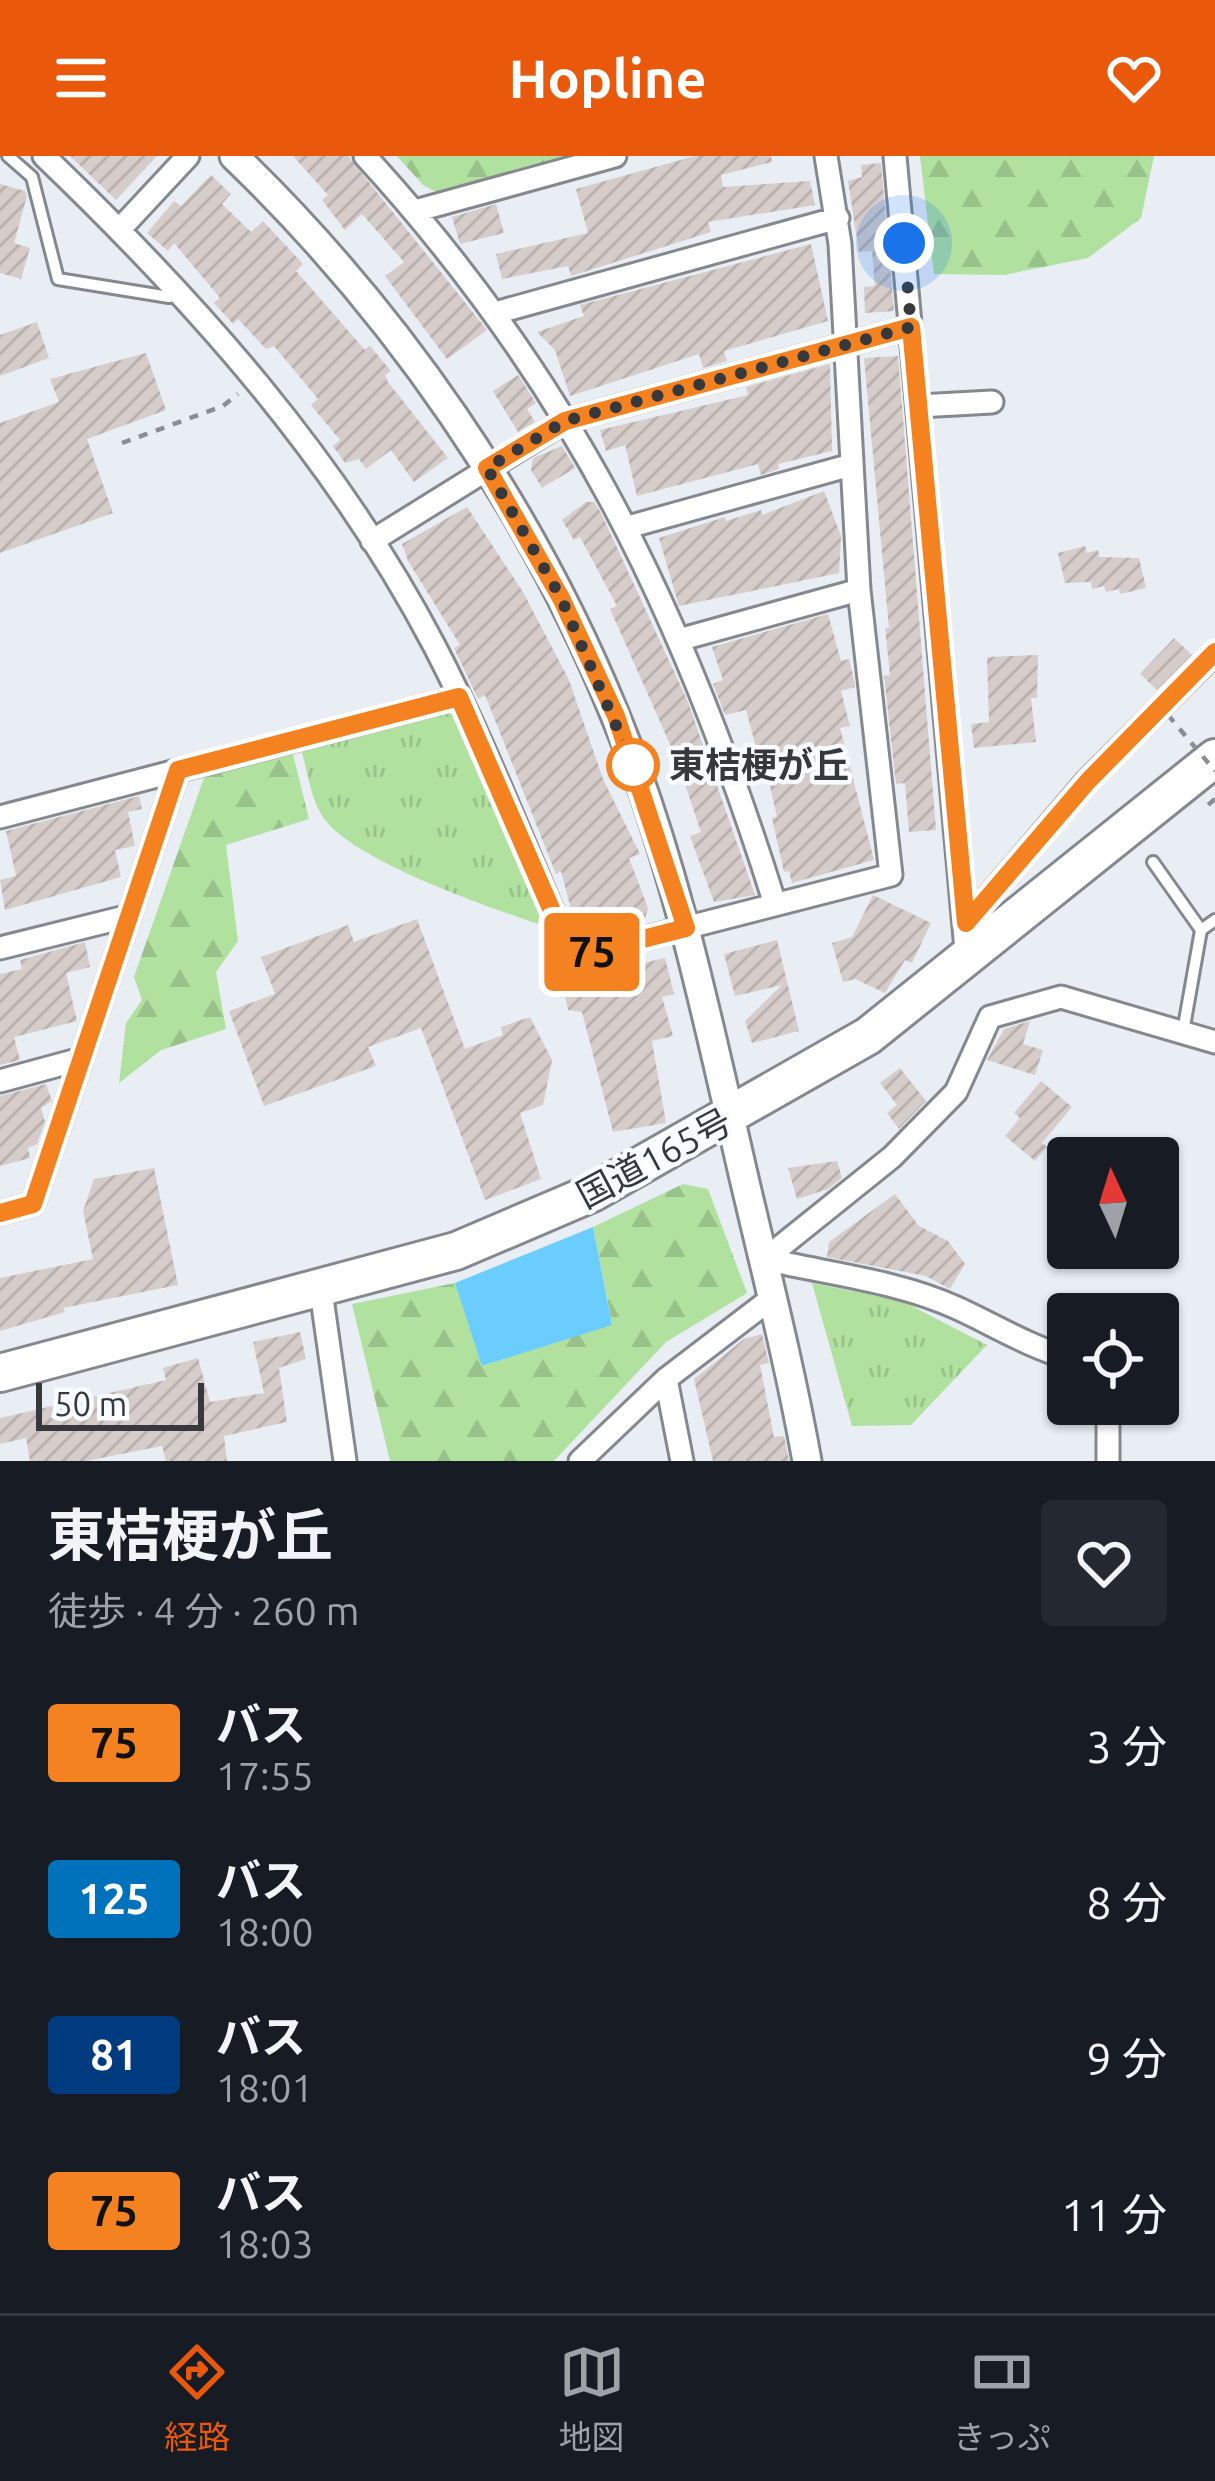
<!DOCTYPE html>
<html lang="ja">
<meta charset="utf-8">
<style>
body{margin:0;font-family:Ubuntu,"Noto Sans JP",sans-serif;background:#242831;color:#f1f3f6;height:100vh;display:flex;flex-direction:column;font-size:45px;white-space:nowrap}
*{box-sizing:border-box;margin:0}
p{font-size:39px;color:#9ea1a6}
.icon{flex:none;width:66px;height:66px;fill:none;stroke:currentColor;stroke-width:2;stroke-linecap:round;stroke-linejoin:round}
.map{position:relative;height:1305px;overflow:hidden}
.details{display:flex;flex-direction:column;background:#171b24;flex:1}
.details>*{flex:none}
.badge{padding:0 24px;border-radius:9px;font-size:42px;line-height:78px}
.needle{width:78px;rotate:356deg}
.controls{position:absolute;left:1047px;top:981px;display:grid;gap:24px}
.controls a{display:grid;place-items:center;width:132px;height:132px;border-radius:12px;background:#171b24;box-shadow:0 3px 9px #0004;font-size:60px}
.scale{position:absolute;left:36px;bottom:30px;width:168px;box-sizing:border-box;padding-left:12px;border:6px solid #36383b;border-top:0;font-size:33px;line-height:42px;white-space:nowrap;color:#36383b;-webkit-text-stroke:9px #f8fbff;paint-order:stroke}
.you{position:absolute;width:60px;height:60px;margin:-30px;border:9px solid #fff;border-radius:50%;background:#1a73e8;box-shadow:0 0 0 18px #1a73e833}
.map>.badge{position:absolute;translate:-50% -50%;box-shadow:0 0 0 6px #fff}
.round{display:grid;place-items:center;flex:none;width:126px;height:126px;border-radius:12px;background:#242831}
.overview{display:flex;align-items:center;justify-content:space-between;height:204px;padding:0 48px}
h1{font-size:57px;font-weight:700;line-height:90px}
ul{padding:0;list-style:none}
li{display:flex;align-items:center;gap:36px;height:156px;padding:0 48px}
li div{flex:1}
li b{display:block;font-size:45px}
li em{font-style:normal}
li .badge{min-width:132px;font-weight:700;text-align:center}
header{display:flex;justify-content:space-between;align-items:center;height:156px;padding:0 48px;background:#ea580c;color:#fff;font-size:54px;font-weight:700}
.menu{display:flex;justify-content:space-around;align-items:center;height:168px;border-top:3px solid #363941;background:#171b24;font-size:33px;color:#9ea1a6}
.menu a{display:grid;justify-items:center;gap:6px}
.menu .selected{color:#ea580c}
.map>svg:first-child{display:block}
.grass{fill:url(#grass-tufts)}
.forest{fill:url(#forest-firs)}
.water{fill:#6acdfd}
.building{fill:url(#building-hatch)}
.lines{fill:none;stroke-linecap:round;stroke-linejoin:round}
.service-casing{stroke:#85898f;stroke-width:16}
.minor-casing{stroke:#85898f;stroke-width:27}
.tertiary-casing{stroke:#85898f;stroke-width:33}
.trunk-casing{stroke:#85898f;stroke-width:42}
.path{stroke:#8a8d92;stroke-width:4.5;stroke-dasharray:9 9;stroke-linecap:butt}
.service{stroke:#fff;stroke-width:10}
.minor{stroke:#fff;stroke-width:21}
.tertiary{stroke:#fff;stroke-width:27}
.trunk{stroke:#fff;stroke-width:36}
.path-bridge{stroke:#8a8d92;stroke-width:4.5;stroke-dasharray:9 9;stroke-linecap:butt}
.line-casing{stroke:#fff;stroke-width:27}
.line{stroke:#f58220;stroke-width:18}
.walk{stroke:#36383b;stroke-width:12;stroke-dasharray:0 21.6}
.stop-dot{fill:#fff;stroke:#f58220;stroke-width:6}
.labels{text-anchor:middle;stroke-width:9;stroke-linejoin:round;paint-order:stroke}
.stop-label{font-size:36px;font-weight:bold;fill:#36383b;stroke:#f8fbff;text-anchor:start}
.street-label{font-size:36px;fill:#36383b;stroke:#f8fbff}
</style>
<header><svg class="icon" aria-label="menu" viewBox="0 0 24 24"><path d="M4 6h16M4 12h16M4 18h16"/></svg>Hopline<svg class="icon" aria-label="heart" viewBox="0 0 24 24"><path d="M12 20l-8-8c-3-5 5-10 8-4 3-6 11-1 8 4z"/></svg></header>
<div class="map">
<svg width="1215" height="1305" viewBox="0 0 1215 1305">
<defs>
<pattern id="grass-tufts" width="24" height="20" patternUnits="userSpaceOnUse" patternTransform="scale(3)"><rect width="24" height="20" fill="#b0e19f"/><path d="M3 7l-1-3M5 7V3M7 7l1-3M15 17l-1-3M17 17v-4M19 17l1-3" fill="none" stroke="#98c28a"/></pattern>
<pattern id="forest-firs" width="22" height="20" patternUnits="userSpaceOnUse" patternTransform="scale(3)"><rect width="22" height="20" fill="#b0e19f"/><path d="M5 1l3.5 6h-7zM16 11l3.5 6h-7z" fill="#98c28a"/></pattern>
<pattern id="building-hatch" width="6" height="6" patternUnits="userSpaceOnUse" patternTransform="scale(3)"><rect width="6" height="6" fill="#d6cdcb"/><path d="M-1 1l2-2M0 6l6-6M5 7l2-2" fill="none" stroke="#b8b1af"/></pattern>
</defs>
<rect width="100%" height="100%" fill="#e9eef4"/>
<path class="grass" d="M444,554L458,562L544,770C494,753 342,702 320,656C310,638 307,613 301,593Z
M812,1127L902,1145L987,1189L911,1269L852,1270Z"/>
<path class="forest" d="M397,0H576L440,38L423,29Z
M920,0H1154L1141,62L1088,102L1004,119L934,118Z
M292,594L309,663L226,689L238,785L216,816L226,873L161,894L119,927L126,867L142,844L134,821L207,613Z
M683,1028L708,1033L747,1137L666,1186L554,1305H390L352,1148L455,1127L483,1210L612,1168L593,1071Z"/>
<path class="water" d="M593,1071L612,1169L482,1210L455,1127Z"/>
<path class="building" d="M70,0H157L116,44Z
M293,0H348L487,174L447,203L385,120L404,106L362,58L345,74L322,44L328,39Z
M695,0H771L772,6L721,19L723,31L810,25L815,49L708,66L711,76L571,120L568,110L502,123L496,98L588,77L576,33Z
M881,7L894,155L865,157L864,131L875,130L872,95L859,96L848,25L862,21L861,9Z
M211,19L231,38L222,48L251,76L263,65L303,108L296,115L365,194L370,190L391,215L385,219L388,226L448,302L414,326L391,294L366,313L359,303L345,307L333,290L340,284L311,249L318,243L274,190L266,193L238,163L233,168L214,147L220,142L174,87L168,95L147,77L174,45L181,50Z
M0,28L25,35L27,40L14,87L30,92L21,123L0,117Z
M496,48L504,77L460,88L452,61Z
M811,88L828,165L724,195L727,205L703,212L699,198L570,240L555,194L537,176L584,160L580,149Z
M37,166L49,202L0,220V179Z
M146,197L166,254L87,283L113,357L0,397V267L59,246L50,223Z
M898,200L936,674L909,676L905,627L896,628L884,520L890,519L885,472H889L864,202Z
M830,208L832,295L778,308L779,313L761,319L758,308L637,340L625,289L606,295L600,274L748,239L746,231Z
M518,219L536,247L527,253L535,266L518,276L493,235Z
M562,290L575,312L542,332L531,314L533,302Z
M824,335L841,380L839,417L679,450L659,382L725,361L726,365L761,354L762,359Z
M586,346H594L601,357L688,546L755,739L714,746L690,680L701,676L677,604L610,453L617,450L580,381L574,384L562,364Z
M467,351L523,436L569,524L603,623L640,698L629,702L648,752L644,767L618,774L615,764L576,772L561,715L556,718L485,539L478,543L454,492L460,489L408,405L402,388Z
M1085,390L1087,397L1098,394L1099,401L1139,402L1146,432L1120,438L1119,433L1106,436L1104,430L1092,433L1091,426L1065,427L1058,397Z
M828,458L841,505L849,503L854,524L855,531L841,535L850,570L840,572L874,704L792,727L789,715L784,716L772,662L777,661L762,594L757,595L746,554L725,559L713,528L723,524L712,491Z
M1174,482L1192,499L1157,534L1140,518Z
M1038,499L1037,542H1031L1036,586L974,592L971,568L989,566L987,501Z
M139,640L142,653L128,656L135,690L115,694L121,721L5,754L0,724L16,720L6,675Z
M873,739L931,767L912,807L905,804L885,837L855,823L843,826L832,787L852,781Z
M417,763L465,893L503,879L501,871L530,861L552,904L543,949L520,957L541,1023L485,1044L421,872L368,891L376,910L264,950L229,855L275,838L261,801L348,769L354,786Z
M777,784L799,875L752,887L745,865L782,829L735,840L724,798Z
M85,786L90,811L66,817L77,865L14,881L20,904L0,909V818L22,813L20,804Z
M665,802L674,838L662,841L673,880L652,885L666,967L613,976L582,856L568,854L562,826Z
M1030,865L1023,888L1043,894L1035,919L987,904L1004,873Z
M900,912L926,945L899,973L887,957L897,949L880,927Z
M1041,925L1072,951L1042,987L1047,991L1035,1005L1005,980L1020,962L1014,957Z
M46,928L52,945L41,952L45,966L37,988L28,992L30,1002L0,1010V940Z
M837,1005L842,1022L828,1033L797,1043L788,1012Z
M154,1012L178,1129L63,1152L65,1156L0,1175V1122L93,1103L83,1055L94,1023Z
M895,1038L919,1070L948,1085L965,1108L950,1133L926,1120L827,1101L829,1086Z
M300,1176L306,1203L279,1212L287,1266L224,1280L227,1305H166L162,1290L86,1305H30L26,1282L0,1288V1262L166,1224L163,1212L198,1202L210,1246L264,1237L253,1186Z
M762,1178L769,1207L760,1209L774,1281L784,1280L789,1305H713L694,1223L744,1183Z"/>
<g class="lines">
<g class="service-casing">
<path id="service" d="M8,0L32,21L58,123L169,141L179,137
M1153,706L1201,774
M1183,876L1201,774L1215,764"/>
</g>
<g class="minor-casing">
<path id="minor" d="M44,0C197,147 336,302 435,491C487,591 527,698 572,801L891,719L859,434L840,88L826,0
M365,0C573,227 684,457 775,748
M895,0L967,805
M415,55L615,0
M120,73L188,0
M495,157L838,62
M919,250L992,246
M628,371L851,309
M372,385L565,265L911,171
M682,483L859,434
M0,661L459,541
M966,767L1087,625L1215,497
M0,792L129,760
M0,925L81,903
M0,1057L33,1048L178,614
M765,1103L892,1001L956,936L990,861L1061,841L1215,886
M765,1103C829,1118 898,1125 957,1152C996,1170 1026,1189 1068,1202
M321,1135L345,1305
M666,1223L682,1305
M580,1305L666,1223L772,1142
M1108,1305V1248"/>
</g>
<g class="tertiary-casing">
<path id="tertiary" d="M234,0C396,156 530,350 615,559C676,708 708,866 744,1022C766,1116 790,1210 807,1305"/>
</g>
<g class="trunk-casing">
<path id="trunk" d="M0,1217L456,1095L592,1037L868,880L1215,602"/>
</g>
<path class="path" d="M122,287L223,250L238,238
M1215,643L1208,649L1215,652"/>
<use href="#service" class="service"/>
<use href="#minor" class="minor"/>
<use href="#tertiary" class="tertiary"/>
<use href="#trunk" class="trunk"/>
<path class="path-bridge" d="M1168,559L1215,615"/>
</g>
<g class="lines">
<g class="line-casing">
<path id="line" d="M0,1057L33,1048L178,614L459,541L572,801L686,772L616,560L561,442L487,312L565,265L911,171L966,767L1088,625L1215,496"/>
</g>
<use href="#line" class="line"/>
<path class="walk" d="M633,609L561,442L487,312L565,265L911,171L904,87"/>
</g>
<circle class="stop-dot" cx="633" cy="609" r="24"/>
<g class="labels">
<g class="stop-label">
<text x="669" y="622">東桔梗が丘</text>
</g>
<g class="street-label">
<text transform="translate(654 1002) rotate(-28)" y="13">国道165号</text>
</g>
</g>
</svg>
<div class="controls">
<a><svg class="needle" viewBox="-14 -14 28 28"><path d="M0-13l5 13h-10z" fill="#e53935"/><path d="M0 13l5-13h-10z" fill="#9ea1a6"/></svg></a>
<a><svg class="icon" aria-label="locate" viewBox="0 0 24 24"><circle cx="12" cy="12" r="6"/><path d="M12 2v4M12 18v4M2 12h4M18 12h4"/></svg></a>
</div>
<div class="scale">50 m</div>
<div class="you" style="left:904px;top:87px"></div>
<b class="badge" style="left:592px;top:796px;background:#f58220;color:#111">75</b>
</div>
<section class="details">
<div class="overview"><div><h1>東桔梗が丘</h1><p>徒歩 · 4 分 · 260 m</p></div><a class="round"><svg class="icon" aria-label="heart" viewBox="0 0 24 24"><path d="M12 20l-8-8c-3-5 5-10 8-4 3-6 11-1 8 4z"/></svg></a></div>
<ul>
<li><span class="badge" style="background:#f58220;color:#111">75</span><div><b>バス</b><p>17:55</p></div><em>3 分</em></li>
<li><span class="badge" style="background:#0072bc;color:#fff">125</span><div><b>バス</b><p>18:00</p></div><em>8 分</em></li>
<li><span class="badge" style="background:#003b80;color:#fff">81</span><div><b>バス</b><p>18:01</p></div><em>9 分</em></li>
<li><span class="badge" style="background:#f58220;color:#111">75</span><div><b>バス</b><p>18:03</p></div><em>11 分</em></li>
</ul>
</section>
<nav class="menu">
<a class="selected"><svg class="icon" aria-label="directions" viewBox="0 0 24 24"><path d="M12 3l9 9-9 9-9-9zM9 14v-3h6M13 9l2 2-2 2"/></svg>経路</a>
<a><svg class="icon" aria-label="map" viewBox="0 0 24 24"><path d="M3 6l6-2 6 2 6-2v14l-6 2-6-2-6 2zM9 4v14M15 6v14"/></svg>地図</a>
<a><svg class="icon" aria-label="tickets" viewBox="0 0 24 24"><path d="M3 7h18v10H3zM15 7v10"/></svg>きっぷ</a>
</nav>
